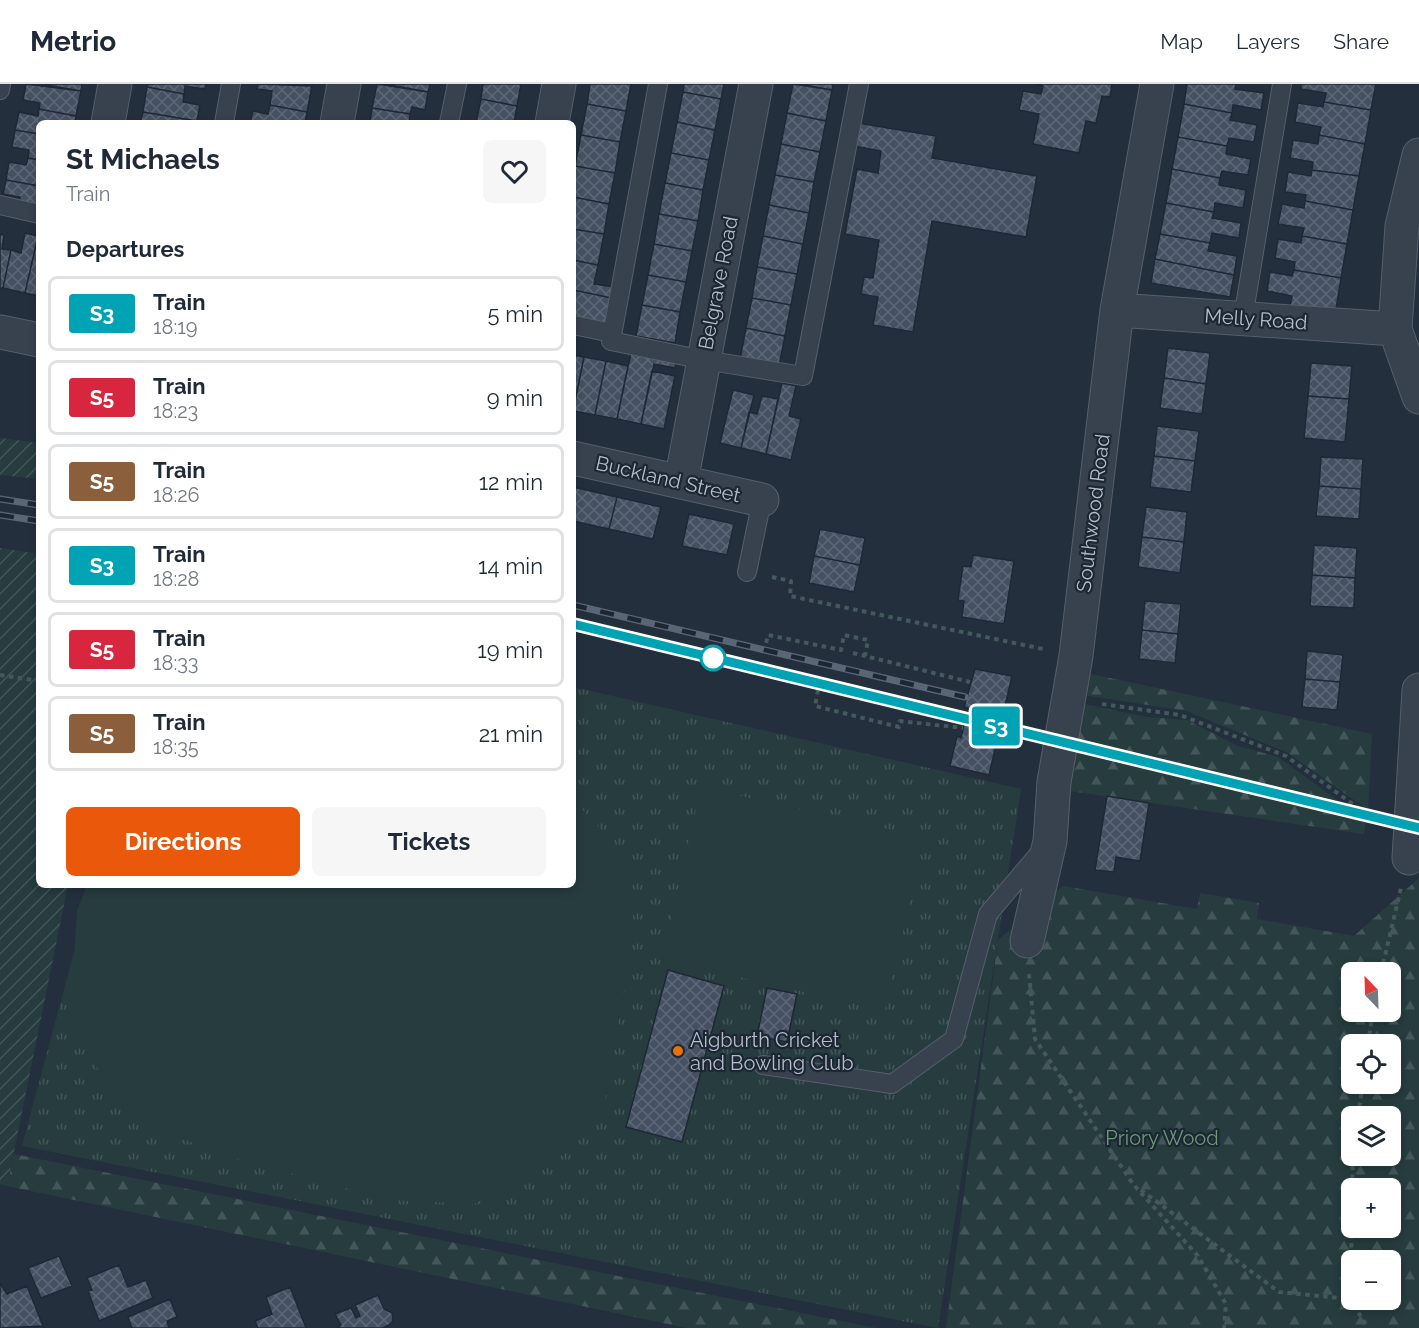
<!DOCTYPE html>
<meta charset="utf-8">
<style>
body{margin:0;font-family:Raleway,sans-serif;background:#f6f6f7;color:#1f2937;height:100vh;display:flex;flex-direction:column;font-size:22px;white-space:nowrap}
*{box-sizing:border-box;margin:0}
p{font-size:20px;color:#747a83}
.icon{flex:none;width:33px;height:33px;fill:none;stroke:currentColor;stroke-width:2;stroke-linecap:round;stroke-linejoin:round}
.map{position:relative;flex:1;overflow:hidden}
.panel{position:absolute;left:36px;top:36px;width:540px;height:768px;display:flex;flex-direction:column;background:#fff;border-radius:9px;box-shadow:0 3px 9px #0003}
.panel>*{flex:none}
.badge{padding:0 12px;border-radius:4px;font-size:21px;line-height:39px}
.needle{width:39px;rotate:337deg}
.tools{position:absolute;left:1341px;top:878px;display:grid;gap:12px}
.tools a{display:grid;place-items:center;width:60px;height:60px;border-radius:9px;background:#fff;box-shadow:0 3px 9px #0003;font-size:30px}
.map>.badge{position:absolute;translate:-50% -50%;box-shadow:0 0 0 3px #fff}
h2{padding:0 30px;font-size:22px;line-height:54px}
.round{display:grid;place-items:center;flex:none;width:63px;height:63px;border-radius:9px;background:#f6f6f7}
.overview{display:flex;align-items:center;justify-content:space-between;height:102px;padding:0 30px}
h1{font-size:28px;font-weight:700;line-height:45px}
.action{display:flex;gap:12px;margin-top:auto;padding:12px 30px}
.action a{flex:1;height:69px;border-radius:9px;background:#ea580c;color:#fff;font-size:24px;font-weight:700;line-height:69px;text-align:center}
.action a+a{background:#f6f6f7;color:#1f2937}
ul{padding:0;list-style:none}
li{display:flex;align-items:center;gap:18px;height:75px;margin:0 12px 9px;padding:0 18px;border:3px solid #e0e1e3;border-radius:9px}
li div{flex:1}
li b{display:block;font-size:22px}
li em{font-style:normal}
li .badge{min-width:66px;font-weight:700;text-align:center}
header{display:flex;align-items:center;gap:36px;box-sizing:border-box;height:84px;padding:0 30px;background:#fff;border-bottom:2px solid #e0e1e3}
header strong{font-size:28px}
nav{display:flex;gap:33px;margin-inline-start:auto;font-size:21px}
.map>svg:first-child{display:block}
.forest{fill:url(#forest-firs);fill-rule:evenodd}
.park{fill:url(#park-tufts)}
.garden{fill:url(#garden-furrows)}
.pitch{fill:#263c3f}
.building{fill:url(#building-cross-hatch);stroke:#1f2835;stroke-width:1.5}
.lines{fill:none;stroke-linecap:round;stroke-linejoin:round}
.lane-casing{stroke:#565f6c;stroke-width:20}
.street-casing{stroke:#565f6c;stroke-width:35}
.path{stroke:#44595c;stroke-width:4;stroke-dasharray:4.5 4.5;stroke-linecap:butt}
.lane{stroke:#38414e;stroke-width:18}
.street{stroke:#38414e;stroke-width:33}
.rail-casing{stroke:#5a6575;stroke-width:7}
.rail{stroke:#1d2633;stroke-width:4.5;stroke-dasharray:14;stroke-linecap:butt}
.line-casing{stroke:#fff;stroke-width:14}
.line{stroke:#00a3b4;stroke-width:9}
.stop-dot{fill:#fff;stroke:#00a3b4;stroke-width:3}
.food-dot{fill:#e8710a;stroke:#1d2633;stroke-width:2}
.labels{text-anchor:middle;stroke-width:4.5;stroke-linejoin:round;paint-order:stroke}
.street-label{font-size:20px;fill:#b4bcc9;stroke:#1d2633}
.poi-label{font-size:20px;fill:#b4bcc9;stroke:#1d2633;text-anchor:start}
.park-label{font-size:20px;fill:#6b9a76;stroke:#1d2633}
</style>
<header>
<strong>Metrio</strong>
<nav><a>Map</a><a>Layers</a><a>Share</a></nav>
</header>
<div class="map">
<svg width="1419" height="1244" viewBox="0 0 1419 1244">
<defs>
<pattern id="forest-firs" width="22" height="20" patternUnits="userSpaceOnUse" patternTransform="scale(1.5)"><rect width="22" height="20" fill="#263c3f"/><path d="M5 1l3.5 6h-7zM16 11l3.5 6h-7z" fill="#435659"/></pattern>
<pattern id="park-tufts" width="24" height="20" patternUnits="userSpaceOnUse" patternTransform="scale(1.5)"><rect width="24" height="20" fill="#263c3f"/><path d="M3 7l-1-3M5 7V3M7 7l1-3M15 17l-1-3M17 17v-4M19 17l1-3" fill="none" stroke="#435659"/></pattern>
<pattern id="garden-furrows" width="10" height="10" patternUnits="userSpaceOnUse" patternTransform="scale(1.5)"><rect width="10" height="10" fill="#263c3f"/><path d="M-1 1l2-2M0 10L10 0M9 11l2-2" fill="none" stroke="#435659"/></pattern>
<pattern id="building-cross-hatch" width="8" height="8" patternUnits="userSpaceOnUse" patternTransform="scale(1.5)"><rect width="8" height="8" fill="#455162"/><path d="M0 0l8 8M0 8l8-8" fill="none" stroke="#5d6877"/></pattern>
</defs>
<rect width="100%" height="100%" fill="#242f3e"/>
<path class="forest" d="M1082,588L1372,650L1368,726L1288,669L1187,627L1083,611Z
M1085,620L1147,633L1187,636L1238,662L1278,673L1366,737L1364,750L1069,707Z
M1419,794V1244H946L998,856L1063,802L1197,825L1200,809L1259,819L1257,835L1354,852ZM1352,888H1390V927H1352ZM1352,960H1390V999H1352ZM1352,1032H1390V1071H1352ZM1352,1104H1390V1143H1352ZM1352,1176H1390V1215H1352Z
M14,1070L876,1244H687L7,1102Z"/>
<path class="park" d="M573,603L1021,705L938,1244L22,1062L92,801H573Z"/>
<path class="garden" d="M0,354L39,359V395L0,391Z
M0,464L39,470V801H68L7,1102L0,1100Z"/>
<path class="pitch" d="M701,703L924,753L885,926L662,876Z
M573,715L622,769L635,845L605,1016L556,1078L474,1120L389,1116L217,1069L129,1032L70,942L77,827L87,801H573Z"/>
<path class="building" d="M26,0L81,7L76,32L39,25L40,19L23,16Z
M41,0H82L81,7Z
M148,0H206L205,5L185,2L184,10L147,3Z
M258,0L312,2L307,28L270,21L272,7L257,5Z
M377,0L428,8L425,26L412,23L410,30L372,24Z
M385,0H430L428,8Z
M483,0H521L517,22L481,15Z
M590,0H631L626,27L587,20Z
M684,0H724L721,15L683,8Z
M793,0L832,6L826,37L787,29Z
M799,0H833L832,6Z
M1035,0H1112L1110,13L1102,12L1096,39L1086,37L1079,69L1033,60L1039,30L1019,26L1023,7L1041,10L1043,2Z
M1187,0H1236L1235,5L1264,9L1261,26L1233,21L1232,29L1184,20Z
M1301,0H1376L1371,26L1324,18L1326,9L1301,5Z
M147,3L184,10L183,18L200,21L197,37L143,28Z
M683,8L721,15L715,46L677,38Z
M481,15L517,22L514,39H476Z
M1324,18L1371,26L1365,60L1319,51L1321,43L1295,38L1298,19L1323,23Z
M587,20L626,27L620,58L581,51Z
M1184,20L1232,29L1230,36L1257,41L1254,58L1229,54L1227,62L1178,53Z
M270,21L307,28L305,39H250L253,27L268,30Z
M372,24L410,30L409,39H370Z
M39,25L76,32L75,39H39V50L15,46L19,28L38,32Z
M143,28L197,37L140,39Z
M787,29L826,37L820,68L781,60Z
M677,38L715,46L709,76L671,69Z
M858,39L936,52L932,74L1037,92L1026,153L932,137L913,248L873,241L878,213L861,210L864,193L873,194L879,156L845,150L857,85L878,89L881,67L854,62Z
M15,46L39,50V76L28,74L29,66L12,63Z
M581,51L620,58L615,89L575,82Z
M1319,51L1365,60L1359,92L1312,86L1313,78L1290,74L1293,56L1318,60Z
M1178,53L1227,62L1226,70L1251,75L1248,91L1222,87L1220,94L1172,85Z
M781,60L820,68L814,98L775,91Z
M671,69L709,76L703,106L665,99Z
M28,74L39,76V102L6,96L9,78L26,81Z
M575,82L615,89L609,120L573,113Z
M1172,85L1220,94L1219,101L1246,106L1243,124L1215,119L1214,128L1166,119Z
M1312,86L1359,92L1353,126L1305,117L1306,111L1285,108L1288,88L1311,92Z
M775,91L814,98L809,129L769,121Z
M6,96L39,102V124L19,121L20,113L3,110Z
M665,99L703,106L698,137L659,130Z
M573,113L609,120L604,150L573,145Z
M1305,117L1353,126L1347,160L1302,152L1304,144L1278,140L1282,120L1304,124Z
M1166,119L1214,128L1212,134L1241,139L1239,154L1212,149L1210,159L1160,150Z
M769,121L809,129L803,160L763,152Z
M659,130L698,137L692,167L654,160Z
M573,145L604,150L598,181L573,176Z
M25,149L38,152L25,209L3,204L11,166L21,169Z
M0,150L4,151L2,165L11,166L3,204H0Z
M1160,150L1210,159L1208,167L1237,172L1234,191L1155,175Z
M38,152H39V212L25,209Z
M763,152L803,160L797,190L757,183Z
M1302,152L1347,160L1341,194L1294,186L1295,178L1275,174L1278,155L1301,159Z
M654,160L692,167L686,198L648,191Z
M1155,175L1234,191L1230,213L1151,199Z
M573,176L598,181L594,200L614,203L612,214L573,206Z
M757,183L797,190L791,221L752,214Z
M1294,186L1341,194L1336,225L1290,222L1292,212L1267,207L1270,188L1292,192Z
M648,191L686,198L680,228L642,221Z
M573,206L612,214L606,241L573,235Z
M752,214L791,221L785,252L746,244Z
M642,221L680,228L675,259L636,252Z
M746,244L785,252L779,282L740,275Z
M632,264L677,274L675,284L654,280L641,340L617,335Z
M1168,264L1210,269L1206,300L1164,294Z
M573,271L584,273L573,327Z
M584,273L606,277L595,331L573,327Z
M606,277L628,282L617,335L595,331Z
M1311,279L1352,282L1349,315L1308,312Z
M652,287L675,292L664,345L641,340Z
M1164,294L1206,300L1202,330L1160,324Z
M782,299L796,302L789,332L801,335L791,376L766,370Z
M733,306L754,311L741,364L720,359Z
M762,312L778,315L766,370L741,364L749,328L757,330Z
M1308,312L1349,315L1345,358L1304,354Z
M1157,342L1199,347L1195,377L1154,372Z
M1154,372L1195,377L1191,408L1150,403Z
M1321,373L1363,375L1361,405L1319,402Z
M1319,402L1361,405L1359,435L1316,432Z
M573,403L617,413L609,445L573,437Z
M617,413L661,423L653,455L609,445Z
M1146,423L1187,428L1184,458L1142,453Z
M689,430L734,440L727,471L682,462Z
M820,445L865,454L860,481L814,472Z
M1142,453L1184,458L1180,489L1138,483Z
M1314,461L1357,464L1355,494L1312,491Z
M973,471L1014,477L1004,540L962,533L964,517L958,516L963,482L971,483Z
M814,472L860,481L854,508L809,499Z
M1312,491L1355,494L1354,524L1310,522Z
M1145,517L1181,520L1178,550L1142,546Z
M1142,546L1178,550L1175,579L1139,575Z
M1307,567L1343,571L1340,598L1305,595Z
M975,585L1012,592L989,691L950,682L957,652L961,654L968,624L964,623Z
M1305,595L1340,598L1337,626L1302,623Z
M1107,712L1149,719L1140,777L1116,773L1114,788L1095,786Z
M668,886L724,902L682,1058L626,1043Z
M767,904L797,910L787,958L757,952Z
M59,1172L72,1202L41,1214L28,1184Z
M119,1181L128,1203L146,1196L153,1214L99,1237L88,1207L92,1206L87,1194Z
M0,1199L7,1210L27,1202L43,1242L0,1244Z
M290,1203L306,1244H258L255,1237L272,1230L266,1213Z
M378,1211L384,1225L392,1229L393,1237L389,1241L383,1244H337L341,1241L335,1230L351,1224L356,1234L360,1232L355,1221Z
M170,1215L177,1233L167,1237L169,1244H132L128,1233Z"/>
<g class="lines">
<g class="lane-casing">
<path id="lane" d="M658,0L611,257L704,276L803,292L859,0
M0,6L1,0
M224,39L231,0
M449,39L457,0
M0,121L39,130
M1243,234L1282,0
M573,241L612,249
M747,488L762,416
M763,981L892,1000L954,955L988,830L1043,765"/>
</g>
<g class="street-casing">
<path id="street" d="M108,39L115,0
M337,39L344,0
M552,39L559,0
M1419,71L1402,142L1395,245L1419,313
M1117,226L1395,245
M0,248L39,256
M573,374L762,416
M681,398L756,0
M1409,774L1419,606
M1027,857L1050,757L1054,698L1076,572L1117,226L1157,0"/>
</g>
<path class="path" d="M772,493L791,497L790,512L1043,565
M766,559L768,551L841,566L844,551L868,556L865,572L970,598
M853,569L865,572
M0,591L39,597
M818,606L815,622L899,643L900,637L963,644
M1102,620L1180,631L1286,672L1368,731L1379,733
M999,646L1028,653
M1381,888L1401,804
M1029,890L1035,955L1133,1100L1198,1172L1226,1220L1224,1244
M1368,960L1373,927
M1358,1032L1363,999
M1352,1104L1353,1071
M1141,1106L1279,1208L1350,1215
M1352,1132L1350,1215L1368,1244"/>
<use href="#lane" class="lane"/>
<use href="#street" class="street"/>
<g class="rail-casing">
<path id="rail" d="M0,415L39,421
M0,431L39,437
M573,521L965,613
M573,539L962,634"/>
</g>
<use href="#rail" class="rail"/>
</g>
<g class="lines">
<g class="line-casing">
<path id="line" d="M573,540L1419,744"/>
</g>
<use href="#line" class="line"/>
</g>
<circle class="stop-dot" cx="713" cy="574" r="12"/>
<circle class="food-dot" cx="678" cy="967" r="6"/>
<g class="labels">
<g class="street-label">
<text transform="translate(718 199) rotate(-79)" y="7">Belgrave Road</text>
<text transform="translate(1256 235) rotate(4)" y="7">Melly Road</text>
<text transform="translate(668 395) rotate(13)" y="7">Buckland Street</text>
<text transform="translate(1093 429) rotate(-83)" y="7">Southwood Road</text>
</g>
<g class="poi-label">
<text x="690" y="963">Aigburth Cricket<tspan x="690" dy="23">and Bowling Club</tspan></text>
</g>
<g class="park-label">
<text x="1162" y="1061">Priory Wood</text>
</g>
</g>
</svg>
<div class="tools">
<a><svg class="needle" viewBox="-14 -14 28 28"><path d="M0-13l5 13h-10z" fill="#e53935"/><path d="M0 13l5-13h-10z" fill="#747a83"/></svg></a>
<a><svg class="icon" aria-label="locate" viewBox="0 0 24 24"><circle cx="12" cy="12" r="6"/><path d="M12 2v4M12 18v4M2 12h4M18 12h4"/></svg></a>
<a><svg class="icon" aria-label="layers" viewBox="0 0 24 24"><path d="M12 4l9 5-9 5-9-5zM3 14l9 5 9-5"/></svg></a>
<a>+</a>
<a>−</a>
</div>
<b class="badge" style="left:996px;top:642px;background:#00a3b4;color:#fff">S3</b>
<section class="panel">
<div class="overview"><div><h1>St Michaels</h1><p>Train</p></div><a class="round"><svg class="icon" aria-label="heart" viewBox="0 0 24 24"><path d="M12 20l-8-8c-3-5 5-10 8-4 3-6 11-1 8 4z"/></svg></a></div>
<h2>Departures</h2>
<ul>
<li><span class="badge" style="background:#00a3b4;color:#fff">S3</span><div><b>Train</b><p>18:19</p></div><em>5 min</em></li>
<li><span class="badge" style="background:#d7263d;color:#fff">S5</span><div><b>Train</b><p>18:23</p></div><em>9 min</em></li>
<li><span class="badge" style="background:#8b5e3c;color:#fff">S5</span><div><b>Train</b><p>18:26</p></div><em>12 min</em></li>
<li><span class="badge" style="background:#00a3b4;color:#fff">S3</span><div><b>Train</b><p>18:28</p></div><em>14 min</em></li>
<li><span class="badge" style="background:#d7263d;color:#fff">S5</span><div><b>Train</b><p>18:33</p></div><em>19 min</em></li>
<li><span class="badge" style="background:#8b5e3c;color:#fff">S5</span><div><b>Train</b><p>18:35</p></div><em>21 min</em></li>
</ul>
<div class="action"><a>Directions</a><a>Tickets</a></div>
</section>
</div>
